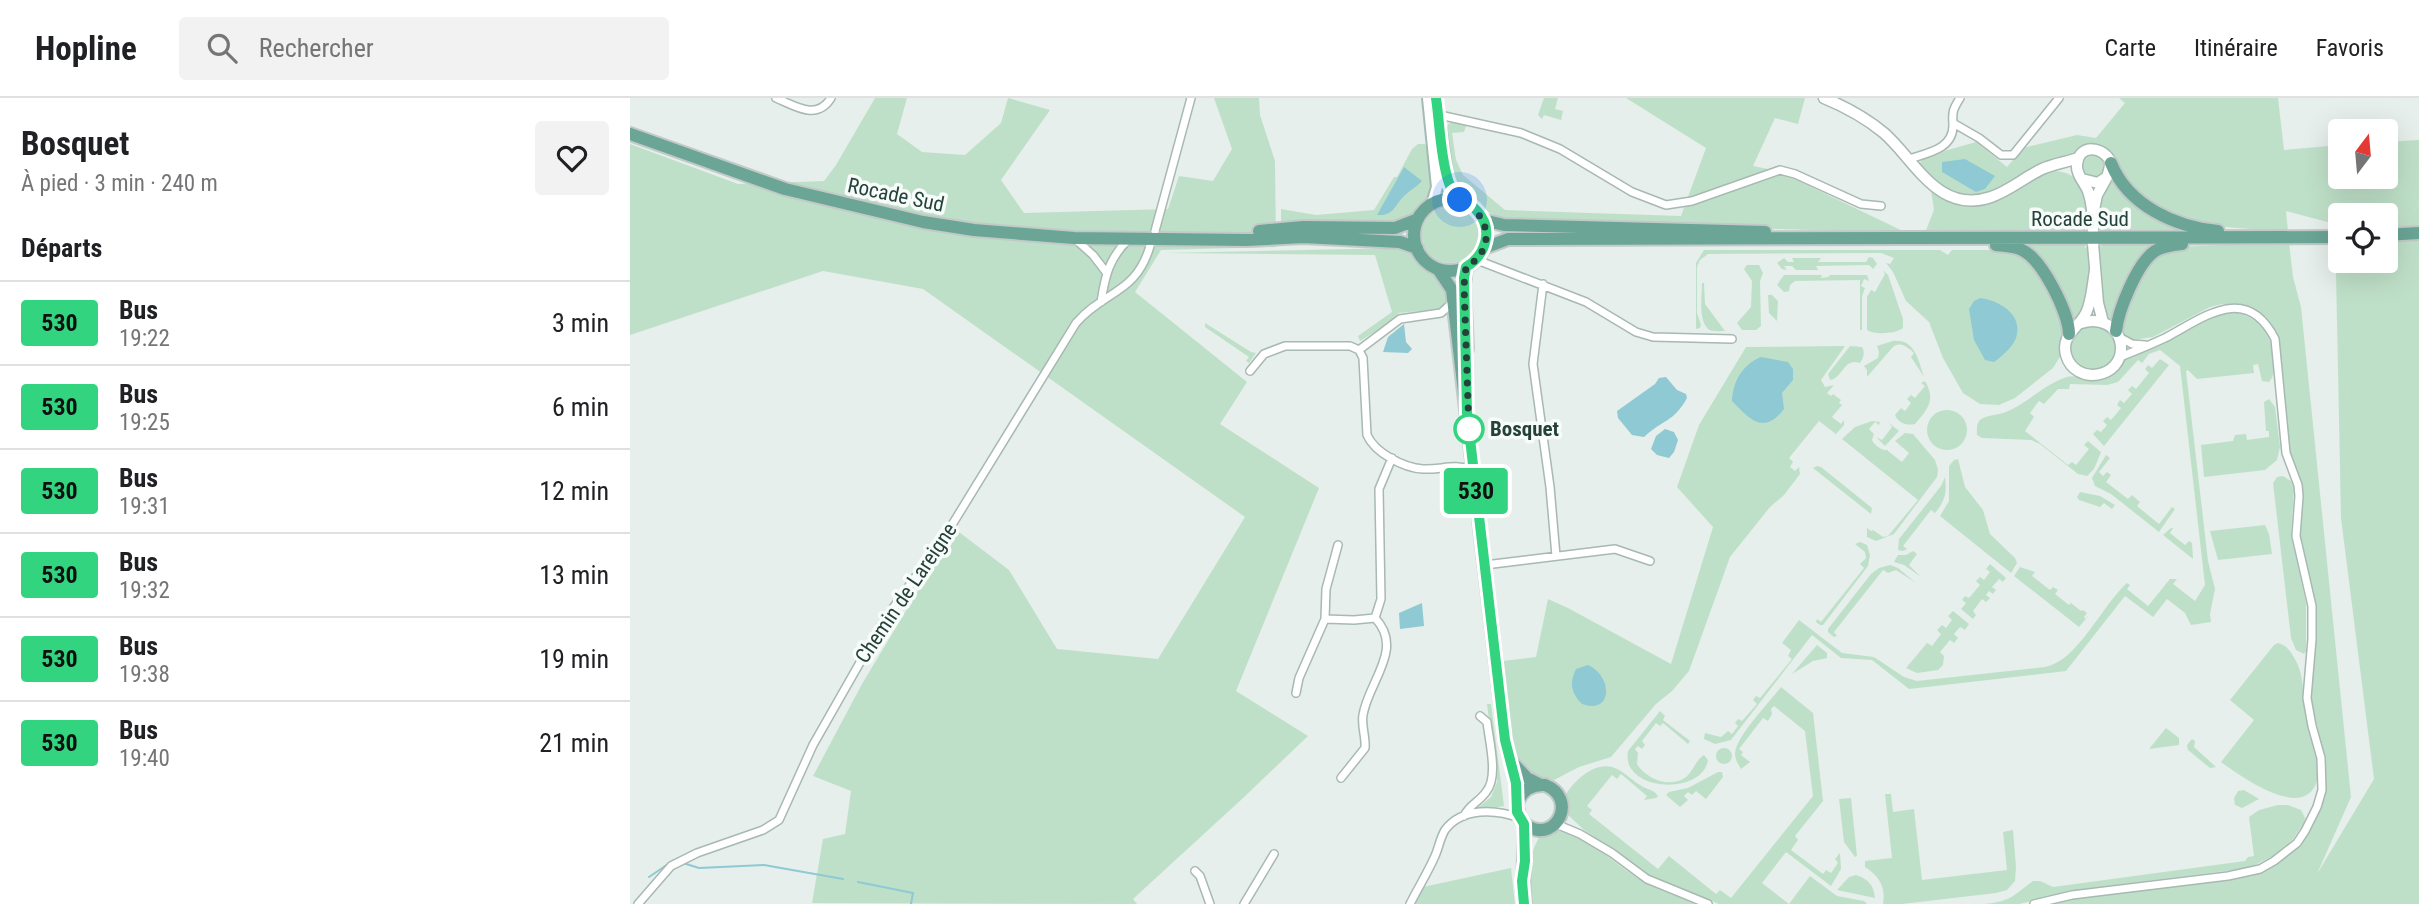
<!DOCTYPE html>
<html lang="fr">
<meta charset="utf-8">
<style>
body{margin:0;font-family:"Roboto Condensed",sans-serif;background:#f2f2f2;color:#202124;height:100vh;display:flex;flex-direction:column;font-size:26px;white-space:nowrap}
*{box-sizing:border-box;margin:0}
p{font-size:23px;color:#757577}
.icon{flex:none;width:38px;height:38px;fill:none;stroke:currentColor;stroke-width:2;stroke-linecap:round;stroke-linejoin:round}
.map{position:relative;flex:1;overflow:hidden}
.sheet{display:flex;flex-direction:column;background:#fff;width:630px}
.sheet>*{flex:none}
.badge{padding:0 14px;border-radius:5px;font-size:24px;line-height:46px}
.needle{width:46px;rotate:16deg}
.tools{position:absolute;left:1698px;top:21px;display:grid;gap:14px}
.tools a{display:grid;place-items:center;width:70px;height:70px;border-radius:7px;background:#fff;box-shadow:0 7px 28px #0002;font-size:35px}
.you{position:absolute;width:35px;height:35px;margin:-18px;border:5px solid #fff;border-radius:50%;background:#1a73e8;box-shadow:0 0 0 10px #1a73e833}
.map>.badge{position:absolute;translate:-50% -50%;box-shadow:0 0 0 4px #fff}
h2{padding:0 21px;font-size:26px;line-height:63px}
.round{display:grid;place-items:center;flex:none;width:74px;height:74px;border-radius:7px;background:#f2f2f2}
.overview{display:flex;align-items:center;justify-content:space-between;height:119px;padding:0 21px}
h1{font-size:33px;font-weight:700;line-height:52px}
ul{padding:0;list-style:none}
li{display:flex;align-items:center;gap:21px;height:84px;padding:0 21px;border-top:2px solid #e0e0e0}
li div{flex:1}
li b{display:block;font-size:26px}
li em{font-style:normal}
li .badge{min-width:77px;font-weight:700;text-align:center}
header{display:flex;align-items:center;gap:42px;box-sizing:border-box;height:98px;padding:0 35px;background:#fff;border-bottom:2px solid #e0e0e0}
header strong{font-size:33px}
nav{display:flex;gap:38px;margin-inline-start:auto;font-size:24px}
.search{width:490px;height:63px;background:#f2f2f2;display:flex;align-items:center;gap:18px;box-sizing:border-box;padding:0 24px;border-radius:7px;color:#757577;font-size:26px}
main{display:flex;flex:1;min-height:0}
.map>svg:first-child{display:block}
.green{fill:#bfe0c8;fill-rule:evenodd}
.water{fill:#8ec9d4}
.lines{fill:none;stroke-linecap:round;stroke-linejoin:round}
.stream{stroke:#8ec9d4;stroke-width:2}
.minor-casing{stroke:#a8b8b2;stroke-width:10}
.tertiary-casing{stroke:#a8b8b2;stroke-width:13}
.secondary-casing{stroke:#a4bbb3;stroke-width:14}
.primary-casing{stroke:#c2cac8;stroke-width:16}
.minor{stroke:#fff;stroke-width:7}
.tertiary{stroke:#fff;stroke-width:10}
.secondary{stroke:#fff;stroke-width:10}
.primary{stroke:#6aa596;stroke-width:12}
.line-casing{stroke:#fff;stroke-width:16}
.line{stroke:#33d47f;stroke-width:10}
.walk{stroke:#24423a;stroke-width:7;stroke-dasharray:0 12.6}
.stop-dot{fill:#fff;stroke:#33d47f;stroke-width:3.5}
.labels{text-anchor:middle;stroke-width:7;stroke-linejoin:round;paint-order:stroke}
.street-label{font-size:21px;fill:#24423a;stroke:#f7fbf9}
.stop-label{font-size:21px;font-weight:bold;fill:#24423a;stroke:#f7fbf9;text-anchor:start}
</style>
<header>
<strong>Hopline</strong>
<div class="search"><svg class="icon" aria-label="search" viewBox="0 0 24 24"><circle cx="10" cy="10" r="6"/><path d="M15 15l6 6"/></svg>Rechercher</div>
<nav><a>Carte</a><a>Itinéraire</a><a>Favoris</a></nav>
</header>
<main>
<section class="sheet">
<div class="overview"><div><h1>Bosquet</h1><p>À pied · 3 min · 240 m</p></div><a class="round"><svg class="icon" aria-label="heart" viewBox="0 0 24 24"><path d="M12 20l-8-8c-3-5 5-10 8-4 3-6 11-1 8 4z"/></svg></a></div>
<h2>Départs</h2>
<ul>
<li><span class="badge" style="background:#33d47f;color:#111">530</span><div><b>Bus</b><p>19:22</p></div><em>3 min</em></li>
<li><span class="badge" style="background:#33d47f;color:#111">530</span><div><b>Bus</b><p>19:25</p></div><em>6 min</em></li>
<li><span class="badge" style="background:#33d47f;color:#111">530</span><div><b>Bus</b><p>19:31</p></div><em>12 min</em></li>
<li><span class="badge" style="background:#33d47f;color:#111">530</span><div><b>Bus</b><p>19:32</p></div><em>13 min</em></li>
<li><span class="badge" style="background:#33d47f;color:#111">530</span><div><b>Bus</b><p>19:38</p></div><em>19 min</em></li>
<li><span class="badge" style="background:#33d47f;color:#111">530</span><div><b>Bus</b><p>19:40</p></div><em>21 min</em></li>
</ul>
</section>
<div class="map">
<svg width="1789" height="806" viewBox="0 0 1789 806">
<rect width="100%" height="100%" fill="#e6efeb"/>
<path class="green" d="M245,0H277L267,36L292,54L335,57L371,25L378,0L420,12L371,82L394,115L538,111L549,78L583,83L602,51L584,0H629L630,17L645,63L646,149L531,152L505,194L617,284L590,326L689,390L606,593L678,638L612,701L503,801L507,806L182,805L193,741L215,736L221,693L183,678L232,586L325,431L379,472L427,551L528,561L615,419L293,191L193,173L0,237V46L108,86L194,83L206,67Z
M914,0H928L925,11L933,13L931,22L914,17L912,21L908,17Z
M996,0H1175L1168,26L1145,20L1123,68L1148,73L1277,135L878,123L856,113L844,100L828,94L822,84L816,36L818,26L825,23L836,28L834,34L822,35L826,62L833,77L875,112L1051,118L1076,50Z
M1489,0H1648L1654,52L1710,47V79H1755V44L1789,42V806H1415L1464,797L1607,780L1629,774L1665,749L1694,694L1695,664L1680,597L1685,511L1669,437L1672,402L1660,360L1651,290L1649,245L1639,224L1627,213L1617,208L1592,206L1580,209L1523,239L1502,242L1491,234V216L1524,156L1549,149L1659,144L1663,179L1671,209L1721,699L1687,776L1744,681L1711,420L1705,126L1656,113L1658,134L1583,128L1536,116L1496,87L1481,56L1475,49L1467,46L1453,48L1439,59L1352,97H1329L1311,91L1289,67L1293,59L1346,44L1377,69L1393,50L1447,37L1466,40L1495,5ZM1710,117H1755V163H1710Z
M788,46H795C805,68 805,105 782,119C777,122 770,123 765,125L651,127V111L686,117L744,112L764,79H767L782,51Z
M1450 68a13 13 0 1 1 26 0a13 13 0 1 1-26 0Z
M1420,73C1455,71 1461,103 1458,132L1455,128V134L1295,135L1304,112L1301,92L1312,99L1338,105Z
M1482,78L1562,133L1473,134V128L1466,132C1466,110 1470,96 1482,78Z
M792 137a28 28 0 1 1 56 0a28 28 0 1 1-56 0Z
M1381,143H1454L1455,150L1460,146V186L1451,220L1442,225L1433,205Z
M1473,143H1532L1483,224L1472,211L1467,146L1472,149Z
M768,150L779,152L793,169L815,185L819,205L811,211L769,215L756,227L730,243L728,238L762,214L745,157L535,155Z
M1074,152H1310L1318,157L1322,152H1383L1397,158L1419,188L1436,229L1431,257L1423,270L1385,300L1369,307L1350,306L1333,295L1313,260L1299,224L1276,203L1263,174L1256,165L1260,166L1264,160L1251,155L1078,156L1070,162L1067,169V215L1071,227L1070,230L1066,231V165Z
M1239,159L1243,160L1247,166L1243,171L1239,167L1186,168L1188,172H1166L1162,168H1154L1157,172L1152,171L1147,165L1154,160L1158,164H1164L1162,160H1191L1188,164H1236Z
M1117,167H1129L1133,175L1130,183L1131,228L1126,232H1112L1107,225L1121,209L1122,183L1114,171Z
M1253,172L1258,177L1273,221V230C1265,236 1245,237 1237,232V199L1241,192L1245,194L1255,176Z
M1154,177H1192L1191,180L1198,179L1200,177H1237L1239,183L1234,181L1231,188L1235,190L1232,198V232H1230V182L1165,183L1160,187L1159,193L1154,194L1147,187Z
M1072,185H1074L1075,206L1095,233C1090,233 1081,234 1078,231C1068,221 1072,198 1072,185Z
M1138,197H1142L1148,203L1147,223L1139,215Z
M1601,213C1628,219 1643,234 1643,263C1643,271 1645,278 1639,284L1632,283L1628,266L1623,267L1624,275L1567,281L1558,272L1556,273L1578,463L1585,491L1580,516L1581,524L1561,527L1555,515L1537,501L1523,519L1495,498L1436,573L1279,591L1242,562L1211,560L1182,537L1101,642L1085,646L1074,641L1075,635L1091,639L1098,633L1102,636L1108,628L1105,625L1108,621L1112,623L1127,606L1123,602L1126,598L1130,600L1162,561L1158,558L1161,552L1152,545L1169,522L1212,555L1244,559L1274,579L1287,583L1415,569C1448,563 1472,507 1497,485L1500,487L1497,491L1518,508L1540,481H1547L1543,486L1565,503L1575,487L1550,268L1530,252L1519,256L1512,265L1508,262L1488,284L1477,287L1440,286L1439,291H1428L1414,306L1409,303L1400,315L1404,319L1395,333L1438,367L1442,364L1446,367L1459,351L1454,347L1458,343L1471,354L1464,371L1457,378L1448,376L1410,346L1401,342L1352,340L1347,337C1347,333 1346,326 1350,322C1356,317 1369,317 1376,314C1398,305 1414,286 1437,279C1448,276 1457,284 1469,282C1485,279 1489,264 1502,257C1533,239 1567,221 1601,213Z
M575,225L621,254L626,255L619,265L616,263L619,259L575,229Z
M1441 250a23 23 0 1 1 46 0a23 23 0 1 1-46 0Z
M1263,243C1285,241 1288,261 1294,279L1281,259L1284,255C1277,249 1271,243 1263,249L1237,279V272L1234,268L1248,260L1249,254L1247,248Z
M1215,248L1191,282L1195,289L1204,287L1197,295L1201,298L1203,296L1211,302L1209,305L1212,307L1202,319L1211,326L1214,322V327L1206,336L1189,323L1159,360L1163,364L1160,369L1165,373L1169,369L1170,376L1154,397L1140,409L1100,459L1059,573L1042,593L1026,606L981,659L949,669L924,682L902,679L884,657L873,563L906,559L918,501L938,510L1041,566L1083,429L1047,389L1069,327L1116,249Z
M1220,248L1232,249C1235,253 1234,260 1230,265C1214,259 1213,280 1200,282L1198,276Z
M1530,261L1539,267L1474,348L1463,336L1467,332L1471,334L1477,327L1473,323L1477,319L1481,322L1491,310L1487,307L1490,302L1494,305L1502,296L1498,292L1502,288L1506,291L1519,275L1515,271L1518,267L1522,270Z
M1295,283C1306,302 1298,311 1285,326C1277,328 1268,325 1265,317L1271,310L1275,313L1281,305L1277,301L1281,297L1285,300L1295,288L1291,285Z
M1639,301L1645,309L1650,349L1647,362L1635,372L1574,379L1571,347L1603,343L1605,337L1616,336L1617,342L1639,339V333H1636L1634,304Z
M1297 332a20 20 0 1 1 40 0a20 20 0 1 1-40 0Z
M1242,323L1250,324L1249,327L1245,324L1239,331L1244,336L1242,342C1245,348 1252,353 1258,352V353L1272,364L1279,355L1265,343L1275,335L1283,336L1305,362L1308,372L1307,379L1264,436L1246,443L1237,439V430L1241,433L1243,432L1253,439L1258,438L1288,402L1212,341L1225,329Z
M1259,325L1269,333L1255,348L1246,339L1252,342L1262,329Z
M1476,357L1480,360L1469,374L1473,378L1477,374L1481,377L1476,384L1498,401L1502,397L1510,404L1507,408L1529,426L1542,409L1545,411L1529,434L1481,396L1465,388L1462,380Z
M1328,361L1335,389L1353,412L1360,436L1385,460L1387,465L1381,475L1310,418L1319,403V368L1324,362Z
M1187,368L1191,369L1242,410L1241,416L1183,370Z
M1653,378L1661,383L1664,391L1661,437L1676,505V553L1674,556L1666,552L1661,540L1643,385L1647,379Z
M1315,379C1317,395 1315,403 1305,415L1301,412L1273,448L1277,451L1273,453L1268,452L1269,441L1311,388Z
M1450,394L1470,398L1485,407L1482,411L1474,405L1470,409L1449,402L1447,399Z
M1635,427L1639,436L1642,456L1588,462L1580,433Z
M1541,430H1543L1540,435L1555,447L1559,443L1562,445L1563,461L1533,437Z
M1230,444L1237,447L1240,457L1238,468L1193,527H1190L1186,524L1187,521L1191,524L1234,470L1230,466L1236,460L1235,454L1225,446Z
M1283,453L1287,456L1279,467L1291,479L1274,467L1264,464L1268,457H1276Z
M1360,466L1376,480L1373,484L1369,481L1362,489L1366,492L1363,496L1359,493L1356,497L1360,500L1356,504L1352,501L1343,513L1346,517L1343,521L1331,511L1336,505L1332,502L1335,498L1339,500L1350,487L1346,483L1350,479L1354,482L1360,474L1356,471Z
M1260,467L1268,470L1286,485L1266,472L1258,475L1253,472L1204,534L1207,538L1204,539L1198,534V531L1241,476L1249,470Z
M1390,469L1405,474L1402,478L1420,492L1423,489L1428,492L1425,496L1439,507L1441,505L1451,513L1453,512L1457,515L1454,519L1455,521L1459,517L1449,529L1384,478Z
M1323,513L1339,526L1335,532L1330,529L1324,536L1328,540L1324,545L1320,542L1310,554L1314,558L1313,567L1308,572L1287,575L1276,570L1297,545L1302,548L1311,536L1307,532L1312,527L1316,530L1322,522L1318,518Z
M1648,545C1657,547 1662,555 1666,563C1676,582 1672,605 1677,626C1680,644 1693,664 1687,683C1674,725 1609,677 1591,664L1624,622L1600,602L1644,547Z
M1187,547L1197,555V560L1183,563L1162,576Z
M1151,589L1183,615L1193,703L1165,738L1168,742L1161,752L1193,776L1196,772L1201,775L1208,765L1205,761L1210,755L1211,771L1201,788L1156,754L1132,785L1159,806L1180,778L1207,798L1234,803L1237,806H1089L1018,777L985,753L954,732L937,716L936,696C945,682 964,664 982,669C993,672 1000,681 1010,687C1016,692 1024,691 1028,698L1026,700L1014,702L1017,698L991,676L987,681L982,677L957,708L962,712L959,716L1028,771L1039,758L1086,796L1090,792L1101,800L1183,698L1175,633L1144,608L1141,611L1142,616L1138,623L1133,620L1109,651L1113,654L1111,657L1120,664L1111,671C1108,666 1105,662 1105,655C1107,637 1139,605 1151,589Z
M857,606H861L874,708L844,713L861,699L867,684Z
M1030,613L1035,618L1033,622L1060,643L1058,646L1033,625L1030,628L1026,625L1012,643L1015,647L1012,651L1008,648L1005,651L1008,655L1007,666C1016,681 1040,691 1056,679C1064,672 1065,663 1074,657L1078,662C1072,699 990,693 998,653Z
M1536,630L1549,640V647L1519,651Z
M1562,641L1565,643L1564,649L1586,669L1580,670L1558,652L1557,647Z
M1086 658a8 8 0 1 1 16 0a8 8 0 1 1-16 0Z
M1088,674H1092L1093,679L1076,701L1066,693L1062,697L1058,694L1054,698L1058,702L1050,709L1036,697L1039,694L1058,690Z
M1614,692L1629,701L1612,710L1605,707L1604,700L1608,693Z
M1255,696H1261L1263,714L1284,711L1292,782L1377,772L1373,734L1383,732L1386,769L1385,783L1377,792L1366,795L1272,806H1253C1256,789 1249,778 1235,769V763L1262,760Z
M1221,700L1227,758L1225,759L1214,744L1209,701Z
M1648,707H1658L1671,712L1675,720L1674,725L1663,741L1645,757L1619,770L1453,791L1389,806H1354C1383,803 1382,798 1403,783H1410L1423,789L1615,763L1618,759L1624,758L1619,719L1629,712Z
M927,731C958,739 980,762 1006,779C1024,791 1046,798 1066,806H897C897,782 897,759 910,738Z
M881,770L885,806H784L793,789Z
M1226,777C1238,781 1244,787 1245,800L1207,792L1219,779Z"/>
<path class="water" d="M1335,61L1365,78L1355,91L1346,94L1312,74V64Z
M774,69L792,83C787,89 780,92 774,98C764,108 764,118 747,117Z
M1350,200C1368,202 1394,216 1386,240C1383,249 1371,259 1364,264L1355,262L1344,242L1339,211L1344,203Z
M774,226L776,244L782,251L778,255L753,254L758,239Z
M1131,259L1158,264L1163,271V282L1152,295L1154,311C1134,337 1120,322 1102,303C1103,283 1112,267 1131,259Z
M1036,279L1047,292L1056,296L1057,300C1044,324 1032,322 1014,339L1002,337L988,320L987,313L1025,286L1029,280Z
M1035,331L1044,334L1048,342L1044,354L1039,360L1027,357L1021,351L1026,338Z
M792,505L794,528L770,531L769,515Z
M958,567C983,578 983,617 952,606C941,595 939,585 946,571Z"/>
<g class="lines">
<path class="stream" d="M53,765L69,770L134,767L213,781
M19,779L44,762
M228,784L283,795L281,806"/>
<g class="minor-casing">
<path id="minor" d="M146,0C165,8 187,23 201,0
M805,16L891,35L930,51L1002,94L1036,107L1062,103L1150,72L1165,76L1231,106L1251,108
M1323,25L1349,40L1371,57H1383L1429,0
M1279,61C1298,55 1324,51 1323,26C1322,14 1323,11 1330,0
M525,133L561,0
M445,141L463,157L476,174
M847,162L956,204L1006,234L1023,239L1102,241
M913,186L903,266L920,389L926,458
M471,204C475,178 479,160 499,141
M1489,239L1502,246L1515,247
M729,252L733,260L737,337C745,355 774,370 793,371C812,372 823,365 843,372
M729,252L770,221L811,215L823,204
M620,273L634,256L655,248H720L729,252
M855,467L985,451L1020,463
M745,520L751,501L749,391L762,360
M695,521L724,522L745,520
M666,595L669,580L695,521L696,491L708,447
M711,680L735,650C736,639 731,627 733,617C738,584 775,551 745,520
M834,718C839,707 849,704 856,694C869,679 859,643 857,624L850,618
M926,726L950,736L982,755L1017,781L1078,806
M565,773L570,778L580,806
M8,806L41,768L67,755L133,732L149,722L183,647L253,524L317,435L446,225C475,192 506,196 520,148
M614,806L644,756
M780,806C788,790 798,774 805,758C809,749 810,740 815,732C832,709 866,711 890,720
M1404,806L1442,797L1598,778L1630,771L1644,763L1667,745L1675,733L1687,709L1692,692L1691,660L1682,628L1677,600L1682,541V508L1666,438L1669,398L1668,387L1656,355L1645,241C1616,184 1573,220 1535,240C1520,247 1505,253 1490,259"/>
</g>
<g class="tertiary-casing">
<path id="tertiary" d="M1194,0C1216,9 1236,20 1254,35C1286,63 1308,117 1361,99C1379,93 1395,79 1412,71C1423,66 1437,64 1448,60
M1452,81L1468,85L1477,79L1481,65C1475,48 1448,45 1447,67C1446,76 1454,84 1458,93C1462,104 1463,119 1463,132
M1464,112L1467,97L1476,81
M1463,146L1468,205L1473,224
M1451,225C1469,219 1489,227 1491,248C1493,281 1445,288 1436,257C1430,234 1453,229 1458,210C1462,198 1463,185 1465,172"/>
</g>
<g class="secondary-casing">
<path id="secondary" d="M798,0L807,89L802,106
M806,0L818,83L830,102"/>
</g>
<g class="primary-casing">
<path id="primary" d="M0,36L155,91L293,124L344,132L444,140L616,142L673,139L770,144L787,150
M1481,65C1498,108 1546,129 1588,133
M784 137a36 36 0 1 1 72 0a36 36 0 1 1-72 0Z
M853,122L874,127L1135,134
M629,133L673,129L765,130L788,121
M1755,137L1789,135
M1366,147C1374,148 1384,148 1392,152C1412,161 1439,215 1439,236
M854,150L878,141L1710,139
M836,169L834,187L837,251
M808,171L822,192L875,642C878,656 884,670 886,684C888,695 885,707 889,717C891,722 894,727 899,729C927,744 948,700 915,687C901,686 892,692 887,705
M1486,233C1488,213 1507,165 1525,153C1533,148 1543,147 1552,146
M881,663L897,680L909,686
M894,726C896,753 891,779 895,806"/>
</g>
<use href="#minor" class="minor"/>
<use href="#tertiary" class="tertiary"/>
<use href="#secondary" class="secondary"/>
<use href="#primary" class="primary"/>
</g>
<g class="lines">
<g class="line-casing">
<path id="line" d="M806,0C810,27 810,56 818,82C823,101 836,100 847,113C864,131 856,157 836,169L834,180L837,315L875,642L886,685L887,714L894,726L895,763L892,783L894,806"/>
</g>
<use href="#line" class="line"/>
<path class="walk" d="M830,102C860,116 867,151 836,169L834,187L839,334V331"/>
</g>
<circle class="stop-dot" cx="839" cy="331" r="14"/>
<g class="labels">
<g class="street-label">
<text transform="translate(266 97) rotate(12)" y="7">Rocade Sud</text>
<text x="1450" y="128">Rocade Sud</text>
<text transform="translate(276 495) rotate(-56)" y="7">Chemin de Lareigne</text>
</g>
<g class="stop-label">
<text x="860" y="338">Bosquet</text>
</g>
</g>
</svg>
<div class="tools">
<a><svg class="needle" viewBox="-14 -14 28 28"><path d="M0-13l5 13h-10z" fill="#e53935"/><path d="M0 13l5-13h-10z" fill="#757577"/></svg></a>
<a><svg class="icon" aria-label="locate" viewBox="0 0 24 24"><circle cx="12" cy="12" r="6"/><path d="M12 2v4M12 18v4M2 12h4M18 12h4"/></svg></a>
</div>
<div class="you" style="left:830px;top:102px"></div>
<b class="badge" style="left:846px;top:393px;background:#33d47f;color:#111">530</b>
</div>
</main>
